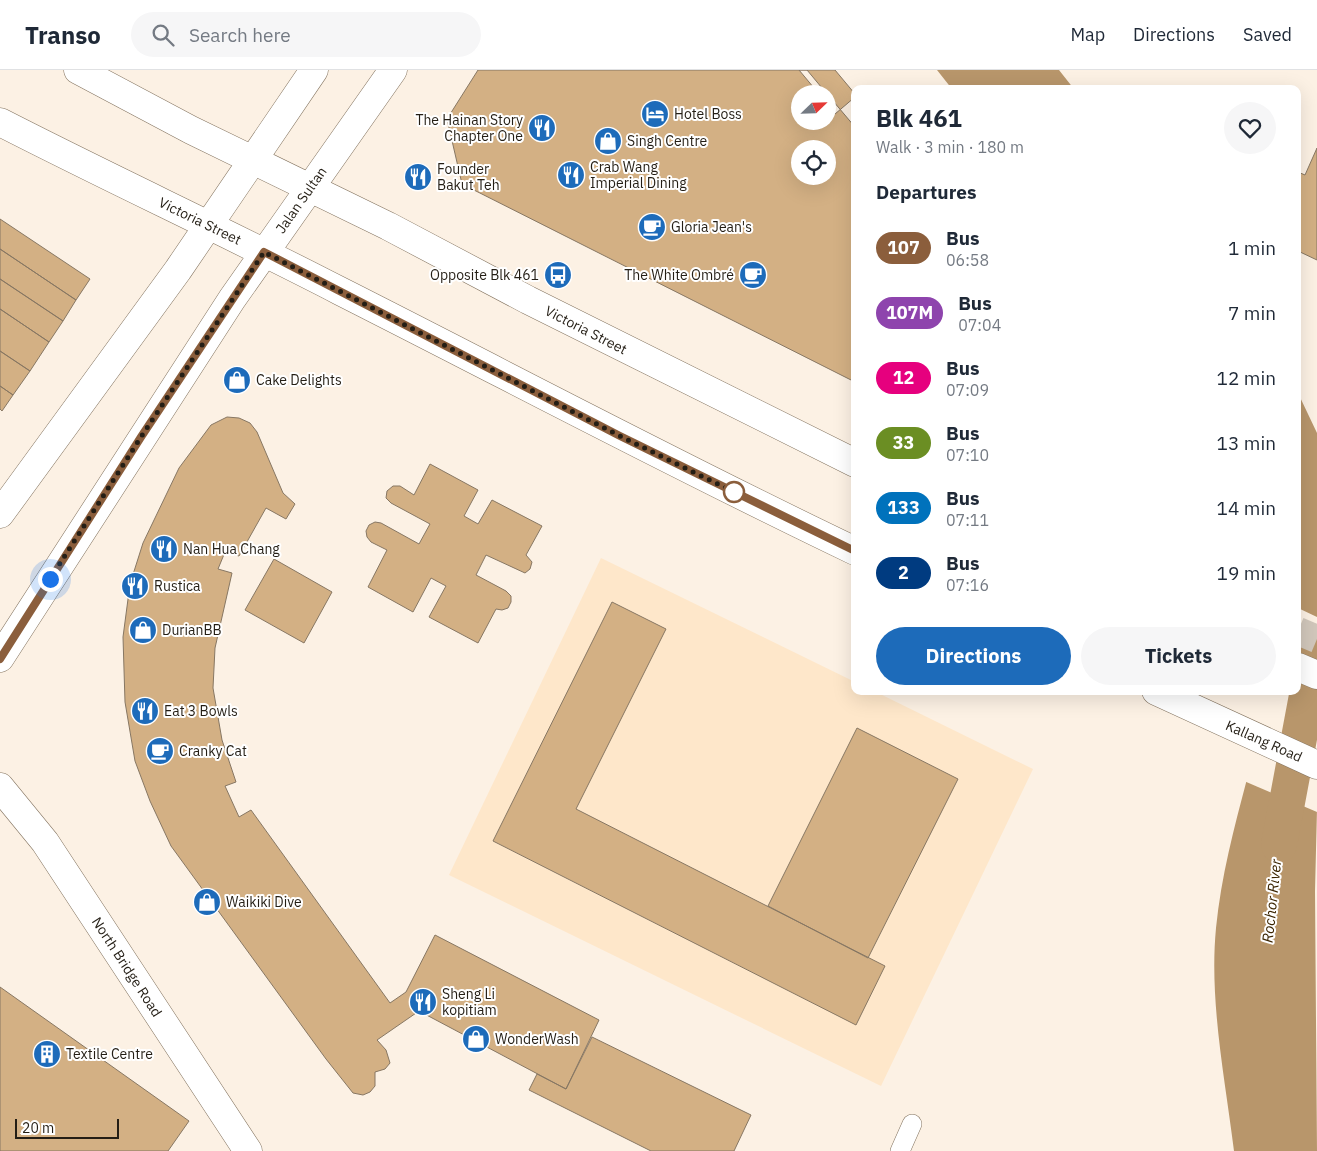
<!DOCTYPE html>
<meta charset="utf-8">
<style>
body{margin:0;font-family:"IBM Plex Sans",sans-serif;background:#f6f6f7;color:#1f2937;height:100vh;display:flex;flex-direction:column;font-size:19px;white-space:nowrap}
*{box-sizing:border-box;margin:0}
p{font-size:16px;color:#747a83}
.icon{flex:none;width:28px;height:28px;fill:none;stroke:currentColor;stroke-width:2;stroke-linecap:round;stroke-linejoin:round}
.map{position:relative;flex:1;overflow:hidden}
.details{position:absolute;left:851px;top:15px;width:450px;height:610px;display:flex;flex-direction:column;background:#fff;border-radius:10px;box-shadow:0 5px 20px #0002}
.details>*{flex:none}
.badge{padding:0 10px;border-radius:16px;font-size:18px;line-height:32px}
.needle{width:32px;rotate:67deg}
.buttons{position:absolute;left:791px;top:15px;display:grid;gap:10px}
.buttons a{display:grid;place-items:center;width:45px;height:45px;border-radius:50%;background:#fff;box-shadow:0 5px 20px #0002;font-size:25px}
.scale{position:absolute;left:15px;bottom:12px;width:104px;box-sizing:border-box;padding-left:5px;border:2px solid #241e15;border-top:0;font-size:14px;line-height:18px;white-space:nowrap;color:#241e15;-webkit-text-stroke:4px #fff;paint-order:stroke}
.you{position:absolute;width:25px;height:25px;margin:-12px;border:4px solid #fff;border-radius:50%;background:#1a73e8;box-shadow:0 0 0 8px #1a73e833}
.map>.badge{position:absolute;translate:-50% -50%;box-shadow:0 0 0 2px #fff}
h2{padding:0 25px;font-size:19px;line-height:45px}
.round{display:grid;place-items:center;flex:none;width:52px;height:52px;border-radius:26px;background:#f6f6f7}
.head{display:flex;align-items:center;justify-content:space-between;height:85px;padding:0 25px}
h1{font-size:24px;font-weight:700;line-height:38px}
.button{display:flex;gap:10px;margin-top:auto;padding:10px 25px}
.button a{flex:1;height:58px;border-radius:30px;background:#1d6bba;color:#fff;font-size:20px;font-weight:700;line-height:58px;text-align:center}
.button a+a{background:#f6f6f7;color:#1f2937}
ul{padding:0;list-style:none}
li{display:flex;align-items:center;gap:15px;height:65px;padding:0 25px}
li div{flex:1}
li b{display:block;font-size:19px}
li em{font-style:normal}
li .badge{min-width:55px;font-weight:700;text-align:center}
header{display:flex;align-items:center;gap:30px;box-sizing:border-box;height:70px;padding:0 25px;background:#fff;border-bottom:1px solid #e0e1e3}
header strong{font-size:24px}
nav{display:flex;gap:28px;margin-inline-start:auto;font-size:18px}
.search{width:350px;height:45px;background:#f6f6f7;display:flex;align-items:center;gap:12px;box-sizing:border-box;padding:0 18px;border-radius:28px;color:#747a83;font-size:19px}
.map>svg:first-child{display:block}
.built{fill:#fee7ca}
.water{fill:#b8966b}
.pier{fill:#fcf1e4}
.lines{fill:none;stroke-linecap:round;stroke-linejoin:round}
.canal{stroke:#b8966b;stroke-width:36}
.building{fill:#d3b084;stroke:#877763;fill-rule:evenodd}
.street-tunnel{stroke:#d1c7bb;stroke-width:28;stroke-dasharray:28 14;stroke-linecap:butt}
.lane-casing{stroke:#83735f;stroke-width:20}
.secondary-casing{stroke:#83735f;stroke-width:29}
.primary-casing{stroke:#83735f;stroke-width:29}
.lane{stroke:#fff;stroke-width:19}
.secondary{stroke:#fff;stroke-width:28}
.primary{stroke:#fff;stroke-width:28}
.line-casing{stroke:#fff;stroke-width:11}
.line{stroke:#8b5e3c;stroke-width:8}
.walk{stroke:#241e15;stroke-width:5;stroke-dasharray:0 9}
.stop-dot{fill:#fff;stroke:#8b5e3c;stroke-width:2.5}
.labels{text-anchor:middle;stroke-width:4;stroke-linejoin:round;paint-order:stroke}
.poi-label{font-size:14px;fill:#241e15;stroke:#fff;text-anchor:start}
.street-label{font-size:14px;fill:#241e15;stroke:#fff}
.water-label{font-size:15px;font-style:italic;fill:#3b2400;stroke:#fff}
</style>
<header>
<strong>Transo</strong>
<div class="search"><svg class="icon" aria-label="search" viewBox="0 0 24 24"><circle cx="10" cy="10" r="6"/><path d="M15 15l6 6"/></svg>Search here</div>
<nav><a>Map</a><a>Directions</a><a>Saved</a></nav>
</header>
<div class="map">
<svg width="1317" height="1081" viewBox="0 0 1317 1081">
<rect width="100%" height="100%" fill="#fcf1e4"/>
<path class="built" d="M601,488L855,612V621H874L1033,699L881,1016L449,805Z"/>
<path class="water" d="M937,0H1059L1074,19H952Z
M1298,323L1317,363V565L1298,555Z
M1247,709L1317,739L1315,821L1317,1081H1234C1225,1008 1209,931 1216,858C1221,807 1234,758 1247,709Z"/>
<path class="pier" d="M1298,538L1317,547V567L1298,558Z
M1248,706L1317,736V742L1244,711Z"/>
<g class="lines">
<path class="canal" d="M1279,775L1317,572"/>
</g>
<path class="building" d="M478,0H807L827,24H800V51H828V25L855,57V312L462,114L447,49ZM800,79H828V106H800Z
M799,0H835L855,24V27L835,44L828,34V24H819Z
M1317,78V190L1298,181V102L1305,105Z
M0,149L90,209L76,230L0,179Z
M0,179L76,230L63,251L0,209Z
M0,209L63,251L49,272L0,239Z
M0,239L49,272L30,301L0,281Z
M0,281L30,301L13,325L0,316Z
M0,316L13,325L2,341L0,339Z
M227,347L239,348L250,353L257,362L283,423L295,434L286,449L266,438L239,486L225,482L218,499L232,503L215,578L213,618L222,670L236,712L225,716L239,747L251,740L390,933L406,922L435,865L599,950L566,1019L419,941L377,970L386,980L390,993L385,999L375,1002V1016L370,1022L363,1025L353,1023L326,989L171,776L150,731L135,691L125,632L123,567L130,514L143,473L179,398L211,355Z
M430,394L478,420L464,446L478,454L492,430L542,456L526,485L532,492L530,499L525,503L486,485L476,505L506,521L511,526V532L508,538L502,540L496,539L478,573L429,547L446,516L431,508L413,542L368,517L387,480L371,472L367,467L366,461L369,455L375,452L381,453L419,474L430,454L391,433L386,428L387,421L393,416H400L414,425Z
M274,489L332,522L304,573L245,540Z
M612,532L666,559L576,739L885,896L856,955L493,771Z
M857,658L958,709L868,888L768,836Z
M0,917L189,1051L168,1081H0Z
M592,967L751,1045L734,1081H651L529,1020L537,1004L566,1019Z"/>
<g class="lines">
<path class="street-tunnel" d="M1298,561L1317,569"/>
<g class="lane-casing">
<path id="lane" d="M900,1081L912,1054"/>
</g>
<g class="secondary-casing">
<path id="secondary" d="M0,444L178,200L314,0
M0,588L232,229L393,0
M0,717L45,772L248,1081"/>
</g>
<g class="primary-casing">
<path id="primary" d="M78,0L191,60L388,156L528,230L855,393
M0,52C113,110 228,163 340,221C512,308 681,398 855,481
M1298,597L1317,605
M1156,621L1317,695"/>
</g>
<use href="#lane" class="lane"/>
<use href="#secondary" class="secondary"/>
<use href="#primary" class="primary"/>
</g>
<g class="lines">
<g class="line-casing">
<path id="line" d="M0,589L141,367L264,182L620,366L855,481"/>
</g>
<use href="#line" class="line"/>
<path class="walk" d="M50,509L141,367L264,182L620,366L736,423L734,422"/>
</g>
<defs>
<g id="hotel-disc" transform="scale(1.4375)"><circle r="9.5" fill="#1d6bba" stroke="#fff"/><path d="M-6-4.5h1.5V1H6V5H4.5V3h-9V5H-6ZM-4 0a1.8 1.8 0 1 1 3.6 0ZM.5 0V-2.5h3Q6-2.5 6 0Z" fill="#fff"/></g>
<g id="restaurant-disc" transform="scale(1.4375)"><circle r="9.5" fill="#1d6bba" stroke="#fff"/><path d="M-5-6h1v4h1v-4h1v4h1v-4h1v5L-1.5 .5V6h-2V.5L-5-1ZM5-6V6H3V1.5H1.5Q1.5-4 5-6Z" fill="#fff"/></g>
<g id="shop-disc" transform="scale(1.4375)"><circle r="9.5" fill="#1d6bba" stroke="#fff"/><path d="M-5-2.5h2.3a2.7 3.5 0 0 1 5.4 0H5L5.5 6h-11ZM-1.5-2.5h3a1.5 2.3 0 0 0-3 0Z" fill="#fff"/></g>
<g id="cafe-disc" transform="scale(1.4375)"><circle r="9.5" fill="#1d6bba" stroke="#fff"/><path d="M-5.5-4.5H6V0H3Q3 3.5 0 3.5H-2.5Q-5.5 3.5-5.5 0ZM3-3.2v2h1.7v-2ZM-6 4.5H4V6H-6Z" fill="#fff"/></g>
<g id="bus-disc" transform="scale(1.4375)"><circle r="9.5" fill="#1d6bba" stroke="#fff"/><path d="M-5-6H5V4H4V6H2V4H-2V6H-4V4H-5ZM-3.5-4V0h7V-4ZM-3.5 1.2v1.5H-2V1.2ZM2 1.2v1.5H3.5V1.2Z" fill="#fff"/></g>
<g id="building-disc" transform="scale(1.4375)"><circle r="9.5" fill="#1d6bba" stroke="#fff"/><path d="M-4-6H4V6H1V3H-1V6H-4ZM-2.5-4.3h1.7v1.8h-1.7ZM.8-4.3h1.7v1.8H.8ZM-2.5-1h1.7V.8h-1.7ZM.8-1h1.7V.8H.8Z" fill="#fff"/></g>
</defs>
<g fill-rule="evenodd">
<use href="#hotel-disc" x="655" y="44"/>
<use href="#restaurant-disc" x="542" y="58"/>
<use href="#shop-disc" x="608" y="71"/>
<use href="#restaurant-disc" x="571" y="105"/>
<use href="#restaurant-disc" x="418" y="107"/>
<use href="#cafe-disc" x="652" y="157"/>
<use href="#bus-disc" x="558" y="205"/>
<use href="#cafe-disc" x="753" y="205"/>
<use href="#shop-disc" x="237" y="310"/>
<use href="#restaurant-disc" x="164" y="479"/>
<use href="#restaurant-disc" x="135" y="516"/>
<use href="#shop-disc" x="143" y="560"/>
<use href="#restaurant-disc" x="145" y="641"/>
<use href="#cafe-disc" x="160" y="681"/>
<use href="#shop-disc" x="207" y="832"/>
<use href="#restaurant-disc" x="423" y="932"/>
<use href="#shop-disc" x="476" y="969"/>
<use href="#building-disc" x="47" y="984"/>
</g>
<circle class="stop-dot" cx="734" cy="422" r="10"/>
<g class="labels">
<g class="poi-label">
<text x="674" y="49">Hotel Boss</text>
<text x="523" y="55" text-anchor="end">The Hainan Story<tspan x="523" dy="16">Chapter One</tspan></text>
<text x="627" y="76">Singh Centre</text>
<text x="590" y="102">Crab Wang<tspan x="590" dy="16">Imperial Dining</tspan></text>
<text x="437" y="104">Founder<tspan x="437" dy="16">Bakut Teh</tspan></text>
<text x="671" y="162">Gloria Jean's</text>
<text x="539" y="210" text-anchor="end">Opposite Blk 461</text>
<text x="734" y="210" text-anchor="end">The White Ombré</text>
<text x="256" y="315">Cake Delights</text>
<text x="183" y="484">Nan Hua Chang</text>
<text x="154" y="521">Rustica</text>
<text x="162" y="565">DurianBB</text>
<text x="164" y="646">Eat 3 Bowls</text>
<text x="179" y="686">Cranky Cat</text>
<text x="226" y="837">Waikiki Dive</text>
<text x="442" y="929">Sheng Li<tspan x="442" dy="16">kopitiam</tspan></text>
<text x="495" y="974">WonderWash</text>
<text x="66" y="989">Textile Centre</text>
</g>
<g class="street-label">
<text transform="translate(301 130) rotate(-55)" y="5">Jalan Sultan</text>
<text transform="translate(200 151) rotate(26)" y="5">Victoria Street</text>
<text transform="translate(586 260) rotate(27)" y="5">Victoria Street</text>
<text transform="translate(1264 671) rotate(24)" y="5">Kallang Road</text>
<text transform="translate(127 897) rotate(57)" y="5">North Bridge Road</text>
</g>
<g class="water-label">
<text transform="translate(1272 831) rotate(-84)" y="5">Rochor River</text>
</g>
</g>
</svg>
<div class="buttons">
<a><svg class="needle" viewBox="-14 -14 28 28"><path d="M0-13l5 13h-10z" fill="#e53935"/><path d="M0 13l5-13h-10z" fill="#747a83"/></svg></a>
<a><svg class="icon" aria-label="locate" viewBox="0 0 24 24"><circle cx="12" cy="12" r="6"/><path d="M12 2v4M12 18v4M2 12h4M18 12h4"/></svg></a>
</div>
<div class="scale">20 m</div>
<div class="you" style="left:50px;top:509px"></div>
<section class="details">
<div class="head"><div><h1>Blk 461</h1><p>Walk · 3 min · 180 m</p></div><a class="round"><svg class="icon" aria-label="heart" viewBox="0 0 24 24"><path d="M12 20l-8-8c-3-5 5-10 8-4 3-6 11-1 8 4z"/></svg></a></div>
<h2>Departures</h2>
<ul>
<li><span class="badge" style="background:#8b5e3c;color:#fff">107</span><div><b>Bus</b><p>06:58</p></div><em>1 min</em></li>
<li><span class="badge" style="background:#8e44ad;color:#fff">107M</span><div><b>Bus</b><p>07:04</p></div><em>7 min</em></li>
<li><span class="badge" style="background:#e6007e;color:#fff">12</span><div><b>Bus</b><p>07:09</p></div><em>12 min</em></li>
<li><span class="badge" style="background:#6b8e23;color:#fff">33</span><div><b>Bus</b><p>07:10</p></div><em>13 min</em></li>
<li><span class="badge" style="background:#0072bc;color:#fff">133</span><div><b>Bus</b><p>07:11</p></div><em>14 min</em></li>
<li><span class="badge" style="background:#003b80;color:#fff">2</span><div><b>Bus</b><p>07:16</p></div><em>19 min</em></li>
</ul>
<div class="button"><a>Directions</a><a>Tickets</a></div>
</section>
</div>
